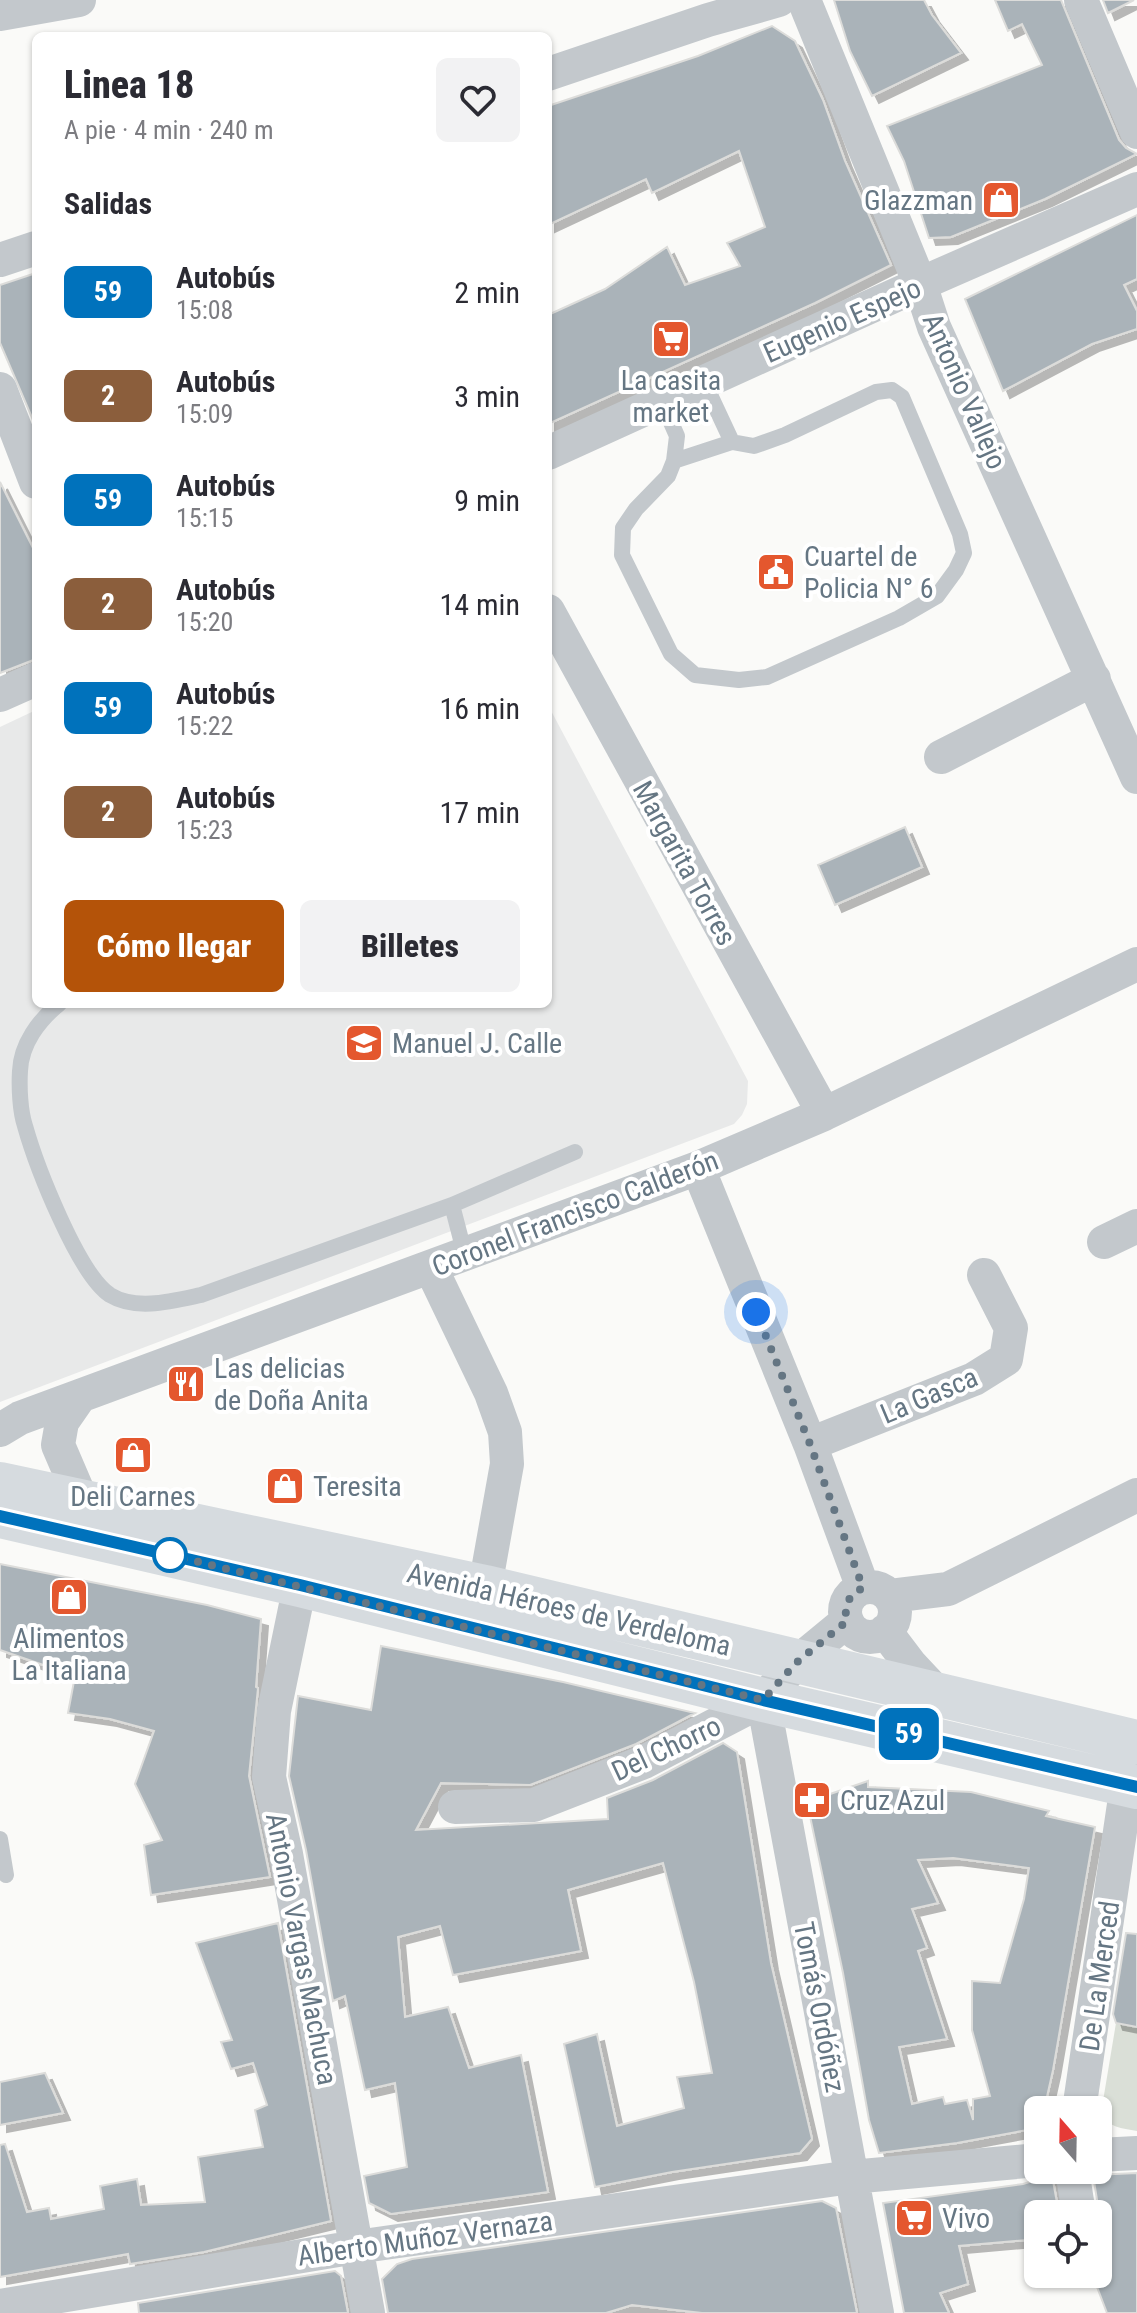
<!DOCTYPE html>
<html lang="es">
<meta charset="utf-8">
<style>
body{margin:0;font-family:"Roboto Condensed",sans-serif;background:#f2f2f3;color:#2b2b33;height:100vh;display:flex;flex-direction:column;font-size:30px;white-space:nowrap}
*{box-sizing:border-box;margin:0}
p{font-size:26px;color:#7c7c81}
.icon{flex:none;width:44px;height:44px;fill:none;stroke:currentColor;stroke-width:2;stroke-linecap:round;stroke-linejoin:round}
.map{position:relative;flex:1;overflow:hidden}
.side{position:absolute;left:32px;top:32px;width:520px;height:976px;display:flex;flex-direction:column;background:#fff;border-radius:12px;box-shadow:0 2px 6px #0004}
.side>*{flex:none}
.badge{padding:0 16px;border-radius:12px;font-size:28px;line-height:52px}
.needle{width:52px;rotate:340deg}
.buttons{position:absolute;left:1024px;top:2096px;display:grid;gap:16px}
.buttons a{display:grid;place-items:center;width:88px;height:88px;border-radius:12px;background:#fff;box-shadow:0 2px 6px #0004;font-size:40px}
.you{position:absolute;width:40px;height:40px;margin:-20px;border:6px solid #fff;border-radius:50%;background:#1a73e8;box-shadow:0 0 0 12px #1a73e833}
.map>.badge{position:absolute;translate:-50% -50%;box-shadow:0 0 0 4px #fff}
h2{padding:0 32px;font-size:30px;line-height:72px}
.round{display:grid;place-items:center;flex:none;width:84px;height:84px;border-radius:12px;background:#f2f2f3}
.summary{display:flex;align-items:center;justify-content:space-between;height:136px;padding:0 32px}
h1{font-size:38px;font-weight:800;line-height:60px}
.cta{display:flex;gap:16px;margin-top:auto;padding:16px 32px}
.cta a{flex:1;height:92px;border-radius:12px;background:#b45309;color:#fff;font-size:32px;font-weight:800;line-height:92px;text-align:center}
.cta a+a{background:#f2f2f3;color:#2b2b33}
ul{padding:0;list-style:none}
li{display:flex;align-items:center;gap:24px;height:104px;padding:0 32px}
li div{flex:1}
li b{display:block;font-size:30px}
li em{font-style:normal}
li .badge{min-width:88px;font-weight:700;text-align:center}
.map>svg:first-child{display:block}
.built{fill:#e8e9e9}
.green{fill:#dadfd7}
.building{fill:#aab3b9;stroke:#dcdcda;stroke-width:2;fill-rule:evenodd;filter:url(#shadow)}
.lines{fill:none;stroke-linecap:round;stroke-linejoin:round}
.service{stroke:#c3c8cc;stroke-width:16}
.minor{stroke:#c3c8cc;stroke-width:34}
.secondary{stroke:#d6dbdf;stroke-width:44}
.line-casing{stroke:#fff;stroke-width:18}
.line{stroke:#0072bc;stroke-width:12}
.walk{stroke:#657683;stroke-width:8;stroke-dasharray:0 14.4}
.stop-dot{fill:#fff;stroke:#0072bc;stroke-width:4}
.labels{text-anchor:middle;stroke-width:8;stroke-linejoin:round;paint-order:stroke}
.poi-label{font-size:28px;fill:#657683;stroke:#fff;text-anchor:start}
.street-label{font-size:28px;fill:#657683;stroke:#fff}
</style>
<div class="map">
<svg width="1137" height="2313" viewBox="0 0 1137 2313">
<defs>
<filter id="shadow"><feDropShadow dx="7" dy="7" stdDeviation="0" flood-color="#0004"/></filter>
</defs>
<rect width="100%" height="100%" fill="#fafaf8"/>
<path class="built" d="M548,705L748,1081L747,1104L742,1115L734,1124L0,1402V727L36,710V1004H548Z"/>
<path class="green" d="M1116,2023L1137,2027V2131C1121,2128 1109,2128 1101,2113Z"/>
<path class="building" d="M834,0H924L932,15L961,53L872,96L850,51Z
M995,0H1061L1119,140L1126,148L1137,154L1045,199L951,237L929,238L904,161L887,126L1042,65L1022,24L1008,31Z
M1103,0H1134L1108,13Z
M772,26L795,41L823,100L845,161L891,265L815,303L548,424V315L605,289L667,247L685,285L740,266L727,243L765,227L739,151L652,193L646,179L548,225V106L698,56Z
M1137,215V279L1124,285L1137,311V329L1092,344L1003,391L965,299Z
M36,273V427L0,343V285Z
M0,482L36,554V659L0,673Z
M905,827L922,867L835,905L818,865Z
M0,1564L207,1605L261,1619L256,1687L258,1688L249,1776L270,1877L151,1895L144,1845L162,1840L135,1784L154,1731L110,1719L68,1713L75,1676L0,1650Z
M381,1646L563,1682L695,1713L636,1744L530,1785L441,1783L416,1830L608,1819L607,1798L653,1780L723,1743L737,1752L771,1963L812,2139L800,2153L672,2172L595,2187L564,2044L597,2034L617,2126L684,2108L677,2077L712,2073L694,1982L663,1863L568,1890L581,1951L453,1975L440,1926L398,1937L405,2017L448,2007L469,2068L521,2055L548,2192L391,2214L369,2203L364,2176L407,2167L395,2083L365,2090L345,1996L333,2001L306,1850L289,1776L298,1696L371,1710Z
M868,1781V1787L971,1792L1049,1811L1046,1816L1095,1827L1053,2070L1044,2110H1038V2128L957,2143L879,2153L869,2120L843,1973L807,1802ZM953,1858L1029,1868L1024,1899L1000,1983L972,1981V2030L990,2096L973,2099V2120L967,2100L945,2104L943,2097L912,2104L899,2047L947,2039L918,1951L927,1948L912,1909L938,1903L918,1860Z
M278,1923L331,2221L204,2252L130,2264L128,2254L0,2277V2145L5,2144L27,2212L49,2208L51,2219L104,2209L100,2186L137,2179L141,2205L205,2202L198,2157L263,2147L255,2110L267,2105L253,2063L231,2069L221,2042L232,2040L196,1943Z
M1126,1933L1137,1934V2027L1116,2023L1113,2014Z
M45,2073L63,2113L0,2125V2082Z
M1137,2173V2313H1107L1092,2274H1098L1099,2212L1093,2175Z
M1052,2175L1059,2214H1038V2239L959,2246L968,2284L940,2293L949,2313H904L883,2203L1023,2184Z
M822,2201L836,2208L857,2313H702L632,2305L606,2313H388L382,2279L397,2264L412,2259Z
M335,2271L341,2276L348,2313H139L138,2303Z"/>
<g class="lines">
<path class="service" d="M662,402L677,436L674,461L668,476L636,509L623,528L622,555L671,654L695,675L739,680L767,677L899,618L937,596L956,570L964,553L960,534L902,397L892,390L876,392L785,435L754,446L732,442L704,382
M674,461L732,442
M59,1004C39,1020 21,1044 20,1071C19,1087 20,1111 25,1126C36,1165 78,1274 110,1295C136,1311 173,1301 201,1295L452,1205L465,1255
M452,1205L575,1152
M0,1839L6,1875"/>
<path class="minor" d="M804,0L920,284L934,327L1137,777
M1081,0L1137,132
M0,14L79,0
M548,74L708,20L779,0
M0,260L36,248
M0,389L36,482
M548,453L920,284L1137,189
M548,611L824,1114
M0,695L36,679
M941,757L1094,679
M698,1168L810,1444L863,1588
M1104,1242L1137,1226
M431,1268L491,1393L505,1432L507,1464L485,1587
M80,1396L62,1422L58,1445L82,1501
M0,1430L20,1418L698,1168L824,1114L1137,964
M810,1444L974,1379L1006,1359L1011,1328L984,1275
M300,1585L274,1711L269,1777L286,1854L368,2313
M845 1612a25 25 0 1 1 50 0a25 25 0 1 1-50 0Z
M890,1596L948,1589L1137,1495
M885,1631L910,1664L939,1695
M763,1700L877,2313
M455,1807L534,1805L644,1762L763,1700L796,1663L847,1621
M1079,2110L1127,1784L1133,1763
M1098,2155L1137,2153
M1072,2170L1079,2214
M0,2306L356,2247L851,2177L1038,2160"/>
<path class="secondary" d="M0,1484L485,1587L1137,1742
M0,1516L300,1585L763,1700L1137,1787"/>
</g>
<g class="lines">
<g class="line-casing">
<path id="line" d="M0,1516L300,1585L763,1700L1137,1787"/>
</g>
<use href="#line" class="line"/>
<path class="walk" d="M170,1555L763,1700L796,1663L847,1621C843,1605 849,1595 863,1588L810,1444L756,1312"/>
</g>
<defs>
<g id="shop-square" transform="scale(2)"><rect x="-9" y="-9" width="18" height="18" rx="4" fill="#e4572e" stroke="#fff"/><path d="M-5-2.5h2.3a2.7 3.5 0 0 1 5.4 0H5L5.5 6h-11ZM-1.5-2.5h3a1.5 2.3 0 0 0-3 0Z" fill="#fff"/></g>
<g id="supermarket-square" transform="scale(2)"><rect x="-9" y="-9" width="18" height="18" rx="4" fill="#e4572e" stroke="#fff"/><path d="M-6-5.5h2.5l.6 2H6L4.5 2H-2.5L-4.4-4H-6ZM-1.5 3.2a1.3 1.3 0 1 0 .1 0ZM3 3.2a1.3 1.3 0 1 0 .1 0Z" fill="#fff"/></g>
<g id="civic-square" transform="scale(2)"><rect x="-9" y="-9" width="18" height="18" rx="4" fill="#e4572e" stroke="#fff"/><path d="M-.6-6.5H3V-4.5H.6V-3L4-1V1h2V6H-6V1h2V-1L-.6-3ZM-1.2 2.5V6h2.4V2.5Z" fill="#fff"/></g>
<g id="school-square" transform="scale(2)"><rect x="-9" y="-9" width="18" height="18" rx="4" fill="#e4572e" stroke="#fff"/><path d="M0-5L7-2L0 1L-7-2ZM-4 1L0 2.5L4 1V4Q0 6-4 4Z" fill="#fff"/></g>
<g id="restaurant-square" transform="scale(2)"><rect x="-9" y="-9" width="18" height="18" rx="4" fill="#e4572e" stroke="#fff"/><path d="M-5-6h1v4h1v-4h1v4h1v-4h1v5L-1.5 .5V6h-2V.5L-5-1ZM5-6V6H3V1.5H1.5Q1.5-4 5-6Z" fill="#fff"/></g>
<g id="pharmacy-square" transform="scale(2)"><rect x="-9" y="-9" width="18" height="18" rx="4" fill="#e4572e" stroke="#fff"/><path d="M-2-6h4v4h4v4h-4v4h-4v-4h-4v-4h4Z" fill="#fff"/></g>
</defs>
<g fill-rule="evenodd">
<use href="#shop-square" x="1001" y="200"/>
<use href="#supermarket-square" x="671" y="339"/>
<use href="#civic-square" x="776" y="572"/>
<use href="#school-square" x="364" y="1043"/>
<use href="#restaurant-square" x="186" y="1384"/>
<use href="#shop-square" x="133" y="1455"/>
<use href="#shop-square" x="285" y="1486"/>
<use href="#shop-square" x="69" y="1597"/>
<use href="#pharmacy-square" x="812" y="1800"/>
<use href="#supermarket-square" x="914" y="2218"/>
</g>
<circle class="stop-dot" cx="170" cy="1555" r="16"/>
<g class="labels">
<g class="poi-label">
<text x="973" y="210" text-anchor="end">Glazzman</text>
<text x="671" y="390" text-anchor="middle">La casita<tspan x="671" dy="32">market</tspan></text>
<text x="804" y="566">Cuartel de<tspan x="804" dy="32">Policia N° 6</tspan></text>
<text x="392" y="1053">Manuel J. Calle</text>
<text x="214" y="1378">Las delicias<tspan x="214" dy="32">de Doña Anita</tspan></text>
<text x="313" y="1496">Teresita</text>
<text x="133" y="1506" text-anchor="middle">Deli Carnes</text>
<text x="69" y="1648" text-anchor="middle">Alimentos<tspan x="69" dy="32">La Italiana</tspan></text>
<text x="840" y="1810">Cruz Azul</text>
<text x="942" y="2228">Vivo</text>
</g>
<g class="street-label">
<text transform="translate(842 320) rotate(-24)" y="10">Eugenio Espejo</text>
<text transform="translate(965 391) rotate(66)" y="10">Antonio Vallejo</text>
<text transform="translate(685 863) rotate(61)" y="10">Margarita Torres</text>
<text transform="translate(575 1213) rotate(-21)" y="10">Coronel Francisco Calderón</text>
<text transform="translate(929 1395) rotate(-23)" y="10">La Gasca</text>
<text transform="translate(569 1609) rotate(13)" y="10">Avenida Héroes de Verdeloma</text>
<text transform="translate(666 1748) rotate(-25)" y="10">Del Chorro</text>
<text transform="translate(302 1949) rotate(79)" y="10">Antonio Vargas Machuca</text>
<text transform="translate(1099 1976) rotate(-82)" y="10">De La Merced</text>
<text transform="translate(820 2007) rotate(79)" y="10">Tomás Ordóñez</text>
<text transform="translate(425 2238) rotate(-8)" y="10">Alberto Muñoz Vernaza</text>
</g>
</g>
</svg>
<div class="buttons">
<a><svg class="needle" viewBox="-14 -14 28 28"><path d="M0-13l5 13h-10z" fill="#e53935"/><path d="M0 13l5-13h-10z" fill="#7c7c81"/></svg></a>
<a><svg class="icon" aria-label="locate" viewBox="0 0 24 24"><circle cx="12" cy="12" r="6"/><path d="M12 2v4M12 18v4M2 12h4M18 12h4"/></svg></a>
</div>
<div class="you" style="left:756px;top:1312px"></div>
<b class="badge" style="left:909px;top:1734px;background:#0072bc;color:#fff">59</b>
<section class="side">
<div class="summary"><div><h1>Linea 18</h1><p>A pie · 4 min · 240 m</p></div><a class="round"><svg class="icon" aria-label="heart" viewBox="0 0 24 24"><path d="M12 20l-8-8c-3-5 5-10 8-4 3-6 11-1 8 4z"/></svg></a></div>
<h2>Salidas</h2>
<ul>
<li><span class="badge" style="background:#0072bc;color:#fff">59</span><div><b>Autobús</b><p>15:08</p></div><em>2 min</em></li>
<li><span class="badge" style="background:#8b5e3c;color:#fff">2</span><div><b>Autobús</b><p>15:09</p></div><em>3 min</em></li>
<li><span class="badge" style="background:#0072bc;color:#fff">59</span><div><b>Autobús</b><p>15:15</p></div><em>9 min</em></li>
<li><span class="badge" style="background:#8b5e3c;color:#fff">2</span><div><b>Autobús</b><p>15:20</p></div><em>14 min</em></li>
<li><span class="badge" style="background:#0072bc;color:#fff">59</span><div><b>Autobús</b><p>15:22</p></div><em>16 min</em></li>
<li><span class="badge" style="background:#8b5e3c;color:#fff">2</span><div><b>Autobús</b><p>15:23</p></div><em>17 min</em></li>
</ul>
<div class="cta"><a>Cómo llegar</a><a>Billetes</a></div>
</section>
</div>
